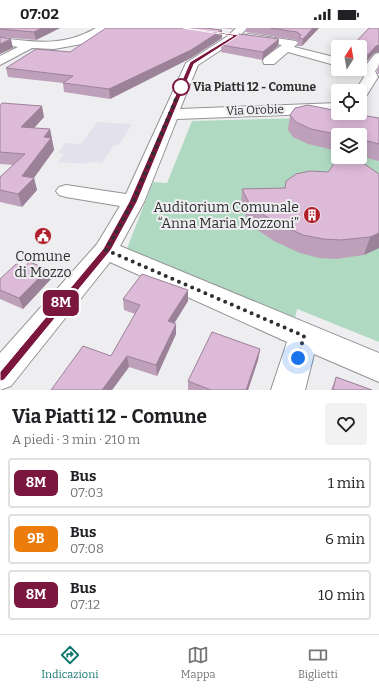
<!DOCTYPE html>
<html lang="it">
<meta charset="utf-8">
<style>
body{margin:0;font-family:Bitter,serif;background:#f2f2f2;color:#202124;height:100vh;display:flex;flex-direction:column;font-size:15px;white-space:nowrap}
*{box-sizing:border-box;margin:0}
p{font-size:13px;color:#757577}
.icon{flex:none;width:22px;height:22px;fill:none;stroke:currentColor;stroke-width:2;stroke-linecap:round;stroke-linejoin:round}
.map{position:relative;height:362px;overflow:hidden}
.drawer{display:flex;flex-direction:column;background:#fff;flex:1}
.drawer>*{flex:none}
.badge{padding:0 8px;border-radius:6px;font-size:14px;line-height:26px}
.needle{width:26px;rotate:11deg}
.controls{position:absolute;left:331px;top:12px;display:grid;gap:8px}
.controls a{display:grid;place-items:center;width:36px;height:36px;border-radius:4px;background:#fff;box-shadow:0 2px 10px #0003;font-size:20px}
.you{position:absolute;width:20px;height:20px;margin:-10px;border:3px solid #fff;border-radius:50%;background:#1a73e8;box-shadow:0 0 0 6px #1a73e833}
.map>.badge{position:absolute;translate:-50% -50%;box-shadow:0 0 0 2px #fff}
.round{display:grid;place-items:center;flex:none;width:42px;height:42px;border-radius:4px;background:#f2f2f2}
.headline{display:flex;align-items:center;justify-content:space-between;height:68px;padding:0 12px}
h1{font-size:19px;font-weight:700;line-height:30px}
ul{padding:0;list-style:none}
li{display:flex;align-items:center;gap:12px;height:50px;margin:0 8px 6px;padding:0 4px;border:2px solid #e0e0e0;border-radius:4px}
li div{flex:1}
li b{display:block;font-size:15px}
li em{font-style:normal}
li .badge{min-width:44px;font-weight:700;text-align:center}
.status{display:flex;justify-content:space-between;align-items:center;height:28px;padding:0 20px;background:#fff;direction:ltr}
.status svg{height:11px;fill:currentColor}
.dock{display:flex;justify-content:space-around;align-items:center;height:56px;border-top:1px solid #e0e0e0;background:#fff;font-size:11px;color:#757577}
.dock a{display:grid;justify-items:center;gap:2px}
.dock .on{color:#0f766e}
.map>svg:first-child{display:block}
.built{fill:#e3e1ec}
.green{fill:#afdac1;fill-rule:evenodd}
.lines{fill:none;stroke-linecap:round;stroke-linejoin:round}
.minor-casing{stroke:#949497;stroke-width:2}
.minor{fill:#fff;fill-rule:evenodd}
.wall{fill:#bfa0bb}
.shaded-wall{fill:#9b8298}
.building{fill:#debad9;stroke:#9b8298}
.line{fill:#7b163e;stroke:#fff}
.walk{stroke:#2f2f30;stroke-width:4;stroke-dasharray:0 7.2}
.stop-dot{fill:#fff;stroke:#7b163e;stroke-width:2}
.labels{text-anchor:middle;stroke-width:4;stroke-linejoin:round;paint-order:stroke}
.far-stop-label{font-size:12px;font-weight:bold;fill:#2f2f30;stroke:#eeeef1;text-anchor:start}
.far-street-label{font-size:12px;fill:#2f2f30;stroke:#eeeef1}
.poi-label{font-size:14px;fill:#2f2f30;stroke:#eeeef1;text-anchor:end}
</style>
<div class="status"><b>07:02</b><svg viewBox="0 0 49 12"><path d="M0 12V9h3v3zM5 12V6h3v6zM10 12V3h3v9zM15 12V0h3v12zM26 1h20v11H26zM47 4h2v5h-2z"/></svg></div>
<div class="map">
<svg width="379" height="362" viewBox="0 0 379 362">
<rect width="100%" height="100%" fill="#eeeef1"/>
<path class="built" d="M97,94L132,96L119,117H114L102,135L88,134L86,136L58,134L64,126L58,125L65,115L81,116Z"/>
<path class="green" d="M304,90L379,97V314L297,281L294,294L126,223L153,154L167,155L192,93ZM338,107H360V129H338Z"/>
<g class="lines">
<g class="minor-casing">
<path id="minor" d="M96,0H109L95,10L82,16L54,21L32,20L0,37V28L18,19L0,16V10C36,14 63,19 96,0Z
M236,0H247L236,12L198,37L180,81L338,75V85L177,91L144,174L120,218L379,325V354L314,326L305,362H271L287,314L110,234L11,358L0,362V325L97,216L120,178L66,169L59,167L56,163L59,159L66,157L126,166L186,35L228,8Z
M249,6L296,13L298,15L294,19L338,30V38L288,24L274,36H264L263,33L264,30L282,17L245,11L243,9L245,7Z
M379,25V38L375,43L378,49L365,70L360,71V63H355L364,49L361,43L375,26Z"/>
</g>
<use href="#minor" class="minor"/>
</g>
<path class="wall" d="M0,0H60L36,12L0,9Z
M220,0H234L232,1Z
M246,0H319L302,18H297L298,14L296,12L246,4Z
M379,0V24L374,25L366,34L360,33V19Z
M222,2V10L191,30L110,71L64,64L63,55L8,49L6,40L70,24Z
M279,11L278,18L262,32L221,24V17Z
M379,35V46H378L377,43Z
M0,78L44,89L34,100L50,101L54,122L34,150L37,162L22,179L0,174V149L13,137L0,136Z
M290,87L379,90V133L360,128V107H338V123L308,116L293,109L288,102Z
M328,144L379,146V220L364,227L336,231L319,230L300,225L274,213L250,197L241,178L242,161L285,160Z
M25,239L51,251L23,281L0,271V251Z
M188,262V273L174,295L176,296V306L157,348L129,339L112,362H51L111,328L135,286L124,282L123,271Z
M260,321L258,332L248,362H188V353Z
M336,349L372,362H331Z"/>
<path class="shaded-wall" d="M42,0H60L36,12L34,4Z
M313,0H319L302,18L303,11Z
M222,2V10L191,30L110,71L109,61Z
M11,11L13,20L0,26V16Z
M279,11L278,18L262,32L263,24Z
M379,17V24L374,25L366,34L368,27L376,18Z
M42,78L44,89L24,111L21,99Z
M50,101L54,122L33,151L34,150L37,162L22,179L18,166L22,148L44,109Z
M379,205V220L364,227L370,209Z
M48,241L51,251L23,281L19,270Z
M188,262V273L169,304L168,293Z
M176,296V306L157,348L156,337Z
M260,321L258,332L248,362H246Z
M127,328L129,339L112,362H102Z"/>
<path class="building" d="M0,0H42L34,4L0,1Z
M106,0H205L222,2L191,22L109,61L63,55L73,48L6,40L36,21L70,24Z
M270,0H313L303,11L299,10L301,7L297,4Z
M369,0H379V17L376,18L368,27L360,25V19H351Z
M239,6L279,11L263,24L221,17Z
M0,9L11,11L0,16Z
M2,75L42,78L21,99L50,101L44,109L51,110L22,148L34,150L18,166L0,162V149L25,126L0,124V78Z
M308,77L338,83V85H350L379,90V116L360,111V107H340L311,101L296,94L290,87L295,80Z
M339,129H354L379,146V205L370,209L341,212L323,211L303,207L277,195L251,179L242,161L285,160L286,153L296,146L310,143L328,144Z
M29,234L48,241L19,270L0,262V251L16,236L25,239Z
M142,246L188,262L168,293L176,296L156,337L127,328L102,362H51L83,318L111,328L140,277L123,271Z
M212,304L260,321L246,362H211L188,353Z
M336,349L372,362H333Z"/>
<path class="line" d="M183,0L239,7L194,36L137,174L111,222L4,352L0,353V344L103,221L129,174L190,34L233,8Z"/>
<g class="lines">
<path class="walk" d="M181,59L133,174L106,222L304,308L298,330"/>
</g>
<defs>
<g id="building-disc" transform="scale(0.9)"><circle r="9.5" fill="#b01e2b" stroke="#eeeef1"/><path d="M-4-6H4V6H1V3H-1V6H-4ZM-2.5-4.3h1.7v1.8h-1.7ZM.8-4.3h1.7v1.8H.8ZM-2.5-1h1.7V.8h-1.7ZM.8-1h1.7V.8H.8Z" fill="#fff"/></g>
<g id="civic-disc" transform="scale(0.9)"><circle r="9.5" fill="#b01e2b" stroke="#eeeef1"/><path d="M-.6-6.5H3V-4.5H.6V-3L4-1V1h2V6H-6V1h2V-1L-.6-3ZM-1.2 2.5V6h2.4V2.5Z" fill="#fff"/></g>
</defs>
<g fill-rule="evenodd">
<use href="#building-disc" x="312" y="187"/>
<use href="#civic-disc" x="43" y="208"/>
</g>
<circle class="stop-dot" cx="181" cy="59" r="8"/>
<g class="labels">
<g class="far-stop-label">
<text x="193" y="63">Via Piatti 12 - Comune</text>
</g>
<g class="far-street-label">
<text transform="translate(255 82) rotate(-2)" y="4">Via Orobie</text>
</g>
<g class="poi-label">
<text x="299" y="184">Auditorium Comunale<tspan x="299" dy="16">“Anna Maria Mozzoni”</tspan></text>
<text x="43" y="233" text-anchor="middle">Comune<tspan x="43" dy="16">di Mozzo</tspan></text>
</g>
</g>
</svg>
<div class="controls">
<a><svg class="needle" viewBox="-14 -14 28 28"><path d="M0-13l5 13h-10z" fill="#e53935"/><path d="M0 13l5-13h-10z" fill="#757577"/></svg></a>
<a><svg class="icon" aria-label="locate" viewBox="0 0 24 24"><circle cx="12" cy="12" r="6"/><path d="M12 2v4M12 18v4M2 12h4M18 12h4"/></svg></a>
<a><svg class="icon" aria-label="layers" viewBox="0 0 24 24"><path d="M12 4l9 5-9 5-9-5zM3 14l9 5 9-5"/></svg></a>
</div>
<div class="you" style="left:298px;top:330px"></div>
<b class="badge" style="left:61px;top:275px;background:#7b163e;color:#fff">8M</b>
</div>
<section class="drawer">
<div class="headline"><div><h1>Via Piatti 12 - Comune</h1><p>A piedi · 3 min · 210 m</p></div><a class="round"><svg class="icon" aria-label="heart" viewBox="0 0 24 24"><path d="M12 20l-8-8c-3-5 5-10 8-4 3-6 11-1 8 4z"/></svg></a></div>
<ul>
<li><span class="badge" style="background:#7b163e;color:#fff">8M</span><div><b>Bus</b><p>07:03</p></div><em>1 min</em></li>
<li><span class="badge" style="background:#ec7c0c;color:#fff">9B</span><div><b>Bus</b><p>07:08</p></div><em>6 min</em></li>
<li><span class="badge" style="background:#7b163e;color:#fff">8M</span><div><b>Bus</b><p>07:12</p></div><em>10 min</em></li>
</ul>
</section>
<nav class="dock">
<a class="on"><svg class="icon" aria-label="directions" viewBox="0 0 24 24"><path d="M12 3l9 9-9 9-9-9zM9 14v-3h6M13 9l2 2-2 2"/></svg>Indicazioni</a>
<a><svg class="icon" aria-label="map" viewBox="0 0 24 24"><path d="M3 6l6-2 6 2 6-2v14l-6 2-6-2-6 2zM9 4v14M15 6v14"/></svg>Mappa</a>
<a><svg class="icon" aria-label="tickets" viewBox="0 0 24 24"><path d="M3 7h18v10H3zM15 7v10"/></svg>Biglietti</a>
</nav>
